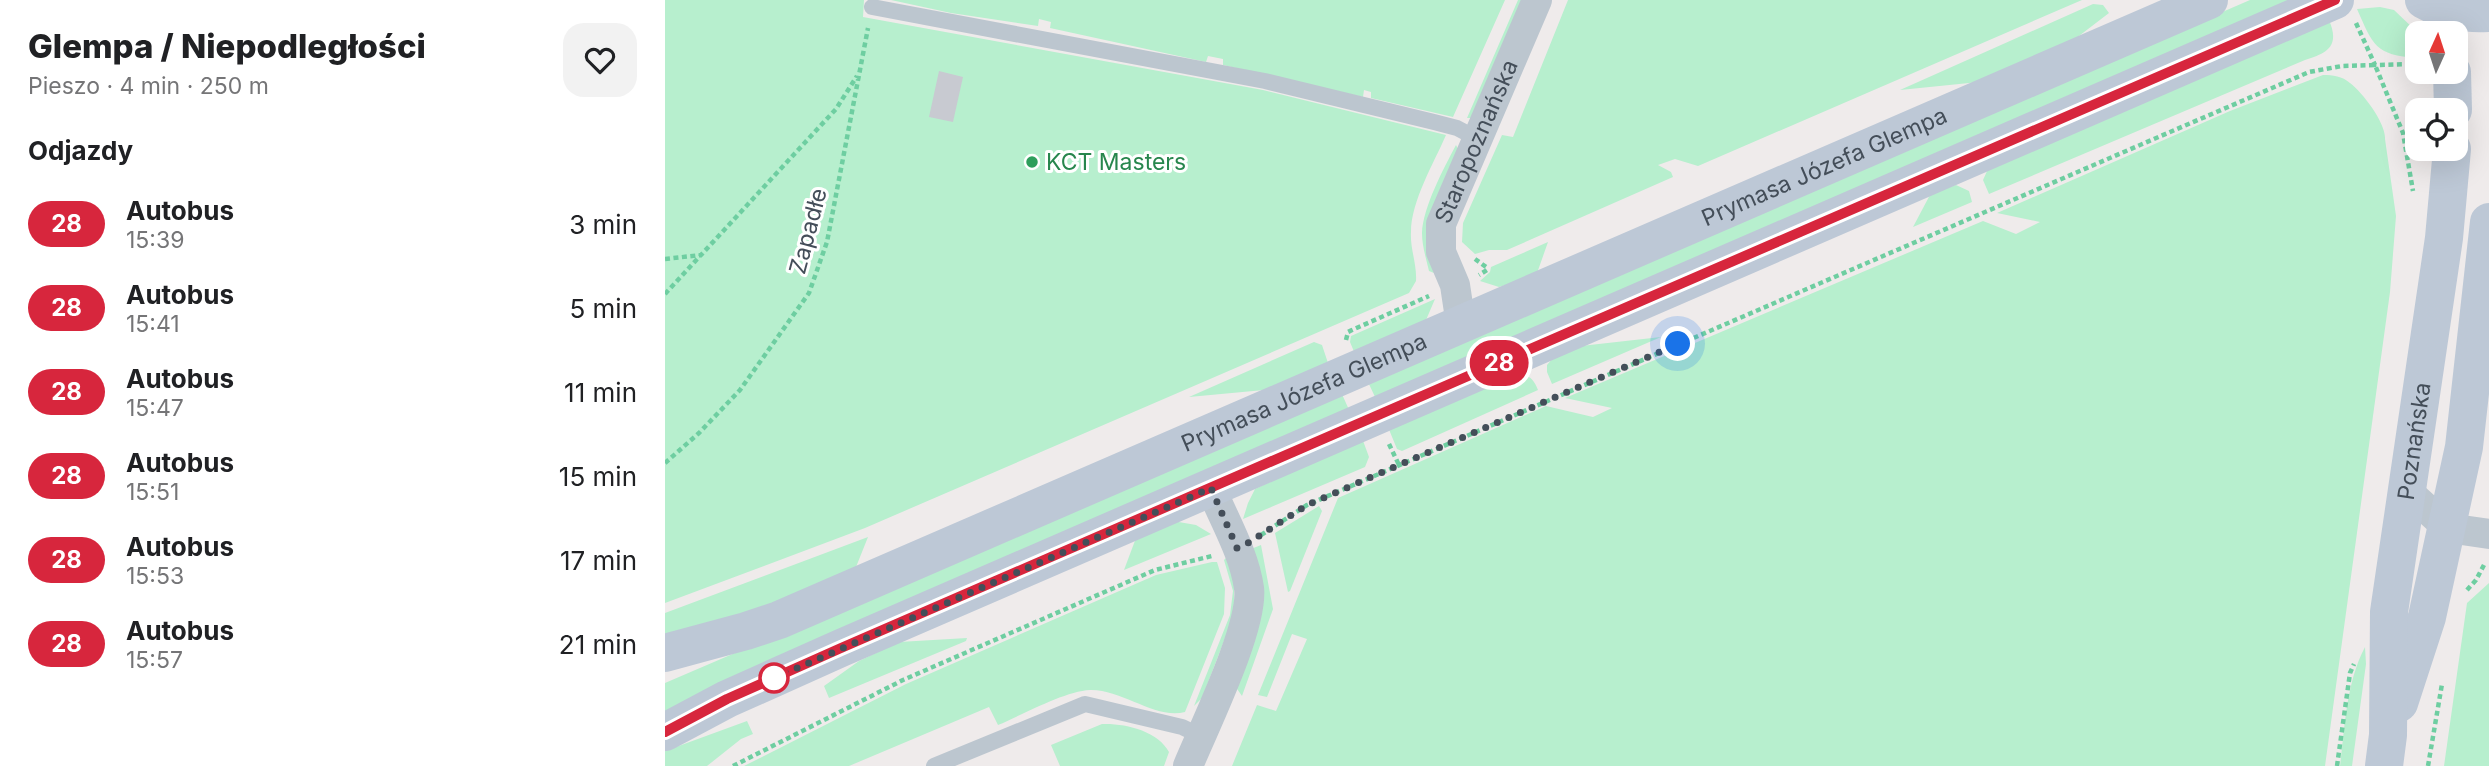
<!DOCTYPE html>
<html lang="pl">
<meta charset="utf-8">
<style>
body{margin:0;font-family:Inter,sans-serif;background:#f2f2f2;color:#202124;height:100vh;display:flex;flex-direction:column;font-size:26px;white-space:nowrap}
*{box-sizing:border-box;margin:0}
p{font-size:23px;color:#757577}
.icon{flex:none;width:38px;height:38px;fill:none;stroke:currentColor;stroke-width:2;stroke-linecap:round;stroke-linejoin:round}
.map{position:relative;flex:1;overflow:hidden}
.drawer{display:flex;flex-direction:column;background:#fff;width:665px}
.drawer>*{flex:none}
.badge{padding:0 14px;border-radius:23px;font-size:24px;line-height:46px}
.needle{width:46px;rotate:3deg}
.tools{position:absolute;left:1740px;top:21px;display:grid;gap:14px}
.tools a{display:grid;place-items:center;width:63px;height:63px;border-radius:14px;background:#fff;box-shadow:0 7px 28px #0002;font-size:35px}
.you{position:absolute;width:35px;height:35px;margin:-18px;border:5px solid #fff;border-radius:50%;background:#1a73e8;box-shadow:0 0 0 10px #1a73e833}
.map>.badge{position:absolute;translate:-50% -50%;box-shadow:0 0 0 4px #fff}
h2{padding:0 28px;font-size:26px;line-height:63px}
.round{display:grid;place-items:center;flex:none;width:74px;height:74px;border-radius:21px;background:#f2f2f2}
.summary{display:flex;align-items:center;justify-content:space-between;height:119px;padding:0 28px}
h1{font-size:33px;font-weight:800;line-height:52px}
ul{padding:0;list-style:none}
li{display:flex;align-items:center;gap:21px;height:84px;padding:0 28px}
li div{flex:1}
li b{display:block;font-size:26px}
li em{font-style:normal}
li .badge{min-width:77px;font-weight:700;text-align:center}
main{display:flex;flex:1;min-height:0}
.map>svg:first-child{display:block}
.green{fill:#b7efce}
.building{fill:#c8cad1}
.lines{fill:none;stroke-linecap:round;stroke-linejoin:round}
.path{stroke:#6ecea1;stroke-width:4.5;stroke-dasharray:5 3.5;stroke-linecap:butt}
.lane{stroke:#bcc6cf;stroke-width:16}
.street{stroke:#bcc6cf;stroke-width:30}
.secondary{stroke:#bdc8d6;stroke-width:38}
.line-casing{stroke:#fff;stroke-width:16}
.line{stroke:#d7263d;stroke-width:10}
.walk{stroke:#444e59;stroke-width:7;stroke-dasharray:0 12.6}
.leisure-dot{fill:#2e9e5b;stroke:#fff;stroke-width:2.5}
.stop-dot{fill:#fff;stroke:#d7263d;stroke-width:3.5}
.labels{text-anchor:middle;stroke-width:6;stroke-linejoin:round;paint-order:stroke}
.street-label{font-size:23px;fill:#444e59;stroke:#fff}
.leisure-label{font-size:23px;fill:#27864d;stroke:#fff;text-anchor:start}
</style>
<main>
<section class="drawer">
<div class="summary"><div><h1>Glempa / Niepodległości</h1><p>Pieszo · 4 min · 250 m</p></div><a class="round"><svg class="icon" aria-label="heart" viewBox="0 0 24 24"><path d="M12 20l-8-8c-3-5 5-10 8-4 3-6 11-1 8 4z"/></svg></a></div>
<h2>Odjazdy</h2>
<ul>
<li><span class="badge" style="background:#d7263d;color:#fff">28</span><div><b>Autobus</b><p>15:39</p></div><em>3 min</em></li>
<li><span class="badge" style="background:#d7263d;color:#fff">28</span><div><b>Autobus</b><p>15:41</p></div><em>5 min</em></li>
<li><span class="badge" style="background:#d7263d;color:#fff">28</span><div><b>Autobus</b><p>15:47</p></div><em>11 min</em></li>
<li><span class="badge" style="background:#d7263d;color:#fff">28</span><div><b>Autobus</b><p>15:51</p></div><em>15 min</em></li>
<li><span class="badge" style="background:#d7263d;color:#fff">28</span><div><b>Autobus</b><p>15:53</p></div><em>17 min</em></li>
<li><span class="badge" style="background:#d7263d;color:#fff">28</span><div><b>Autobus</b><p>15:57</p></div><em>21 min</em></li>
</ul>
</section>
<div class="map">
<svg width="1824" height="766" viewBox="0 0 1824 766">
<rect width="100%" height="100%" fill="#efebeb"/>
<path class="green" d="M0,0H199L198,17L598,90L781,135C769,163 746,201 746,232C745,249 752,264 751,281L744,293L200,528L0,603Z
M226,0H840L788,117L706,98V92L699,90L698,97L558,65V59L543,56L541,62L385,28L386,22L374,19L373,26L286,13Z
M853,0H858L806,118H802Z
M903,0H1417L1033,166L1010,159L993,165L1006,172L1008,177L842,250H824L810,254L797,242L798,223L837,135L848,137Z
M1585,0H1635L711,399L703,382Z
M1428,4L1438,5L1444,13L1410,39L1314,82L1235,90Z
M1715,7L1729,10L1750,30L1752,58C1710,55 1708,45 1692,9Z
M1664,20C1675,46 1663,53 1640,60L1324,194L1318,180L1323,169Z
M1658,75C1668,75 1677,76 1685,83C1698,93 1721,123 1720,139L1731,216L1725,292L1660,766H567L592,705L611,711L642,639L627,634L602,697L593,695L673,498L881,406L928,417L947,408L900,398L1318,221L1351,234L1375,222L1332,213L1565,111Z
M791,145L793,149L762,222V248L769,273L764,271C761,258 757,246 757,233C758,207 779,168 791,145Z
M1291,185L1304,191L1307,202L1248,227L1266,193Z
M883,242L871,276L834,287L815,281L825,272L826,267Z
M770,299L761,320L690,354L685,342L686,336Z
M996,337L887,384L882,372V365L888,358L907,347Z
M649,342L657,345L664,366L609,389L524,397Z
M849,374C863,374 868,377 873,390L737,451L732,449L723,427Z
M676,392L685,412L0,716V683Z
M697,438L704,457L700,467L578,519L583,503L590,489Z
M654,506L657,511L625,591L623,592L610,533Z
M508,521L531,525L546,534L459,570L471,538Z
M203,537L189,572L97,611L0,638V613Z
M596,545L608,609L577,696L570,686L586,549Z
M561,558L569,580V615L537,698L529,706L565,615L568,591L559,560Z
M547,562H552L560,588L559,614L520,712C491,720 457,689 425,690C400,691 357,715 333,725L324,707L184,766H79L241,684L491,575Z
M1824,583V766H1779L1802,603Z
M302,638L301,641L164,698L159,686L194,661L234,642Z
M1700,647L1701,664L1687,766H1675C1680,727 1681,683 1700,647Z
M82,721L88,734L76,739L42,766H0V751Z
M437,724C460,723 493,731 504,752L499,766H395L386,745Z"/>
<path class="building" d="M274,71L298,77L288,122L264,117Z"/>
<g class="lines">
<path class="path" d="M1691,23L1710,65L1752,64
M0,259L36,255L171,109L192,76
M810,259L821,267L822,270L814,275
M0,294L35,256
M681,340L683,332L687,330L764,296
M724,444L734,465
M0,463L34,433L75,390L144,293L162,242L203,28
M596,535L642,505L1644,72L1677,66L1710,65L1738,133L1748,191
M1802,590L1811,580L1820,563
M68,766L238,680L490,570L547,556
M1672,766L1685,673L1689,664
M1763,766L1777,684"/>
<path class="lane" d="M207,7L600,81L769,122L792,128L811,138
M269,766L420,704L517,727L536,736"/>
<g class="street">
<path id="s1" d="M796,325L790,285L776,252V224L872,0"/>
<path d="M1742,491L1783,528L1824,534"/>
<path d="M523,766C539,727 589,626 584,588C579,553 559,520 546,488"/>
</g>
<g class="secondary">
<path d="M1759,0C1780,12 1801,14 1824,13"/>
<path d="M1787,72L1788,110"/>
<path id="s2" d="M0,653L81,631L114,620L1544,0"/>
<path d="M1734,703L1762,617L1799,447L1824,222"/>
<path d="M0,732L62,699L176,648L1670,0"/>
<path id="s3" d="M1719,766L1723,735L1724,612L1779,238L1787,149"/>
</g>
</g>
<g class="lines">
<g class="line-casing">
<path id="line" d="M0,732L62,699L176,648L1670,0"/>
</g>
<use href="#line" class="line"/>
<path class="walk" d="M109,678L546,488L572,548L583,543L642,505L1013,344"/>
</g>
<circle class="leisure-dot" cx="367" cy="162" r="7"/>
<circle class="stop-dot" cx="109" cy="678" r="14"/>
<g class="labels">
<g class="street-label">
<text dy="8" stroke="none"><textPath href="#s1" startOffset="194">Staropoznańska</textPath></text>
<text dy="8" stroke="none"><textPath href="#s2" startOffset="1258">Prymasa Józefa Glempa</textPath></text>
<text transform="translate(143 231) rotate(-75)" y="8">Zapadłe</text>
<text dy="8" stroke="none"><textPath href="#s2" startOffset="691">Prymasa Józefa Glempa</textPath></text>
<text dy="8" stroke="none"><textPath href="#s3" startOffset="327">Poznańska</textPath></text>
</g>
<g class="leisure-label">
<text x="381" y="170">KCT Masters</text>
</g>
</g>
</svg>
<div class="tools">
<a><svg class="needle" viewBox="-14 -14 28 28"><path d="M0-13l5 13h-10z" fill="#e53935"/><path d="M0 13l5-13h-10z" fill="#757577"/></svg></a>
<a><svg class="icon" aria-label="locate" viewBox="0 0 24 24"><circle cx="12" cy="12" r="6"/><path d="M12 2v4M12 18v4M2 12h4M18 12h4"/></svg></a>
</div>
<div class="you" style="left:1013px;top:344px"></div>
<b class="badge" style="left:834px;top:363px;background:#d7263d;color:#fff">28</b>
</div>
</main>
